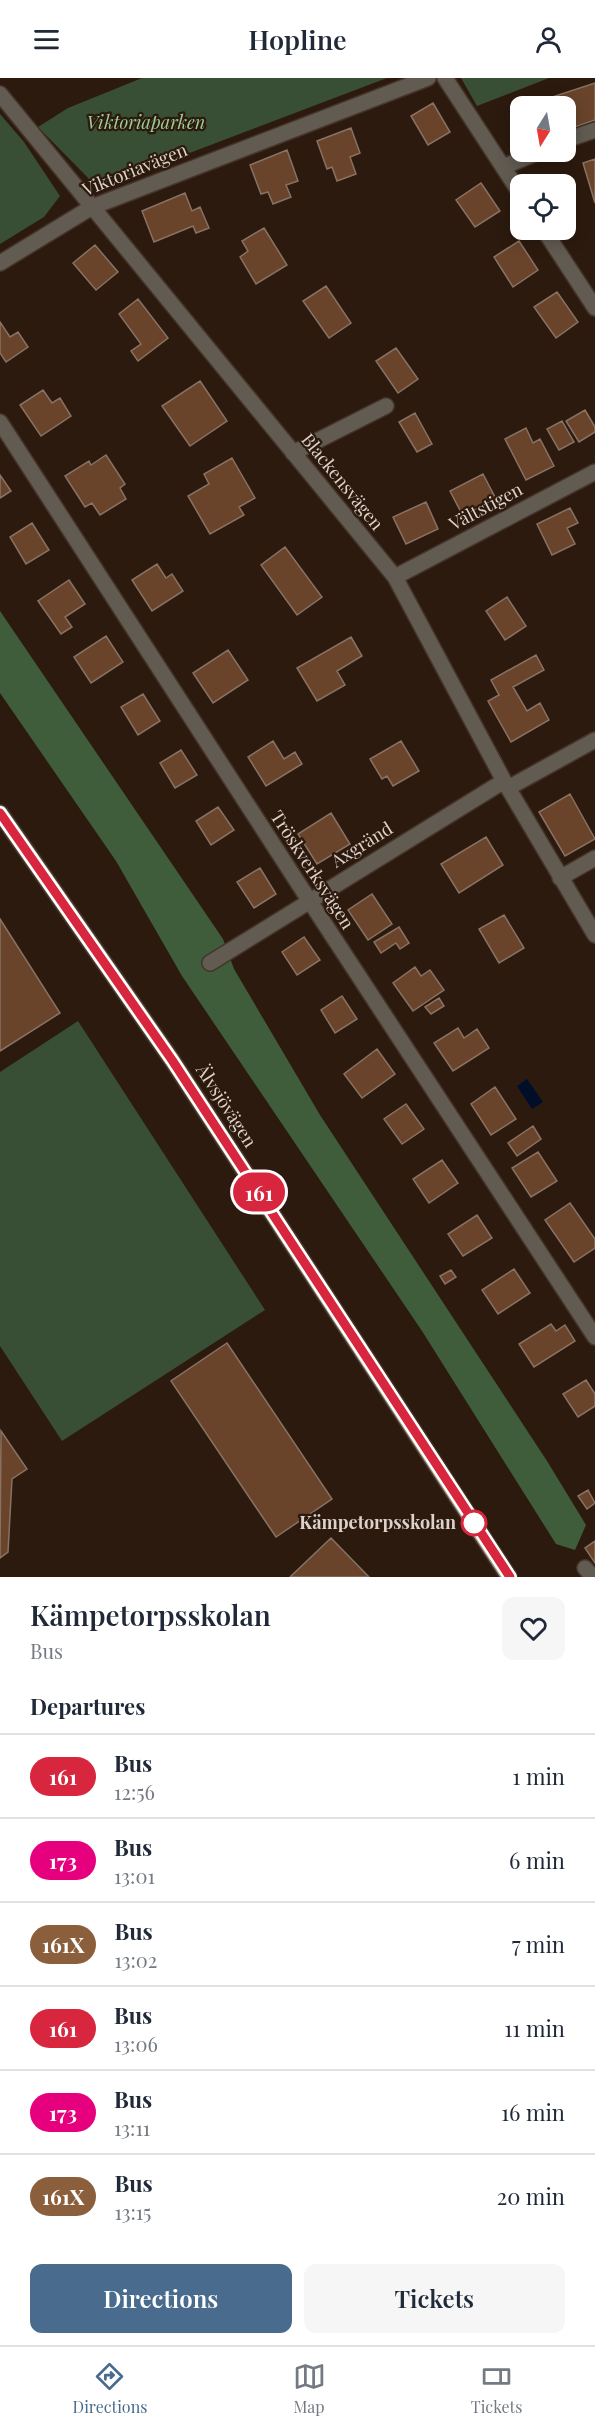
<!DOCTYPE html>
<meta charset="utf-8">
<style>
body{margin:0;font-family:"Playfair Display",serif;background:#f6f6f7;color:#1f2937;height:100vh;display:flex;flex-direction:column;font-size:22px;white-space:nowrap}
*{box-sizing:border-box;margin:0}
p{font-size:20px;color:#747a83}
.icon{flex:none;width:33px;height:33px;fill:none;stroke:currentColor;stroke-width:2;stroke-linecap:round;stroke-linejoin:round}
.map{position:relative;height:1499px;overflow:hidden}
.drawer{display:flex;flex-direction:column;background:#fff;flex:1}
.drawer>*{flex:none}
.badge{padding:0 12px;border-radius:20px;font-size:21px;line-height:39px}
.needle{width:39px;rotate:191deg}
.fabs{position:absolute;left:510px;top:18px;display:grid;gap:12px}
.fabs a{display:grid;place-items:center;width:66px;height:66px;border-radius:12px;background:#fff;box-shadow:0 3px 15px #0003;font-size:30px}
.map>.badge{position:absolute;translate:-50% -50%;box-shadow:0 0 0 3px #fff}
h2{padding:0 30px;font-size:22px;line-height:54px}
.round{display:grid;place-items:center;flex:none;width:63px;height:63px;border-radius:12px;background:#f6f6f7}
.headline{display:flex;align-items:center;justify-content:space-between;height:102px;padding:0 30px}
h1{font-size:28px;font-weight:600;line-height:45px}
.button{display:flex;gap:12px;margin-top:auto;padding:12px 30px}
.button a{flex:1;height:69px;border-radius:12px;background:#496c8e;color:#fff;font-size:24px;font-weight:600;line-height:69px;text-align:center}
.button a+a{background:#f6f6f7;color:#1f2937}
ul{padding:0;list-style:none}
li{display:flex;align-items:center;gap:18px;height:84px;padding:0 30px;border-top:2px solid #e0e1e3}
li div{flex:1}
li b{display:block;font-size:22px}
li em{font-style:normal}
li .badge{min-width:66px;font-weight:700;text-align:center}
header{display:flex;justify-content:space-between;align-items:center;height:78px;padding:0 30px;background:#fff;font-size:27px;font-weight:600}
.tabs{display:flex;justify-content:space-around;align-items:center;height:84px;border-top:2px solid #e0e1e3;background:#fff;font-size:16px;color:#747a83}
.tabs a{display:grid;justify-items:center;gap:3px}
.tabs .on{color:#496c8e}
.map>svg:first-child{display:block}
.green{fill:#384e35}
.forest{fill:#3f5d3b}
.water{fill:#000e2a}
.building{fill:#69442b;stroke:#887264;stroke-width:1.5}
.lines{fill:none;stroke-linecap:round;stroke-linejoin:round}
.minor-casing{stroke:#453428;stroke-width:18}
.major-casing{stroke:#453428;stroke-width:18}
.minor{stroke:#615b52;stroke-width:15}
.major{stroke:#a39885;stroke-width:15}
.line-casing{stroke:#fff;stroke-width:14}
.line{stroke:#d7263d;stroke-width:9}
.stop-dot{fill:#fff;stroke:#d7263d;stroke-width:3}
.labels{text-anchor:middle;stroke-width:4.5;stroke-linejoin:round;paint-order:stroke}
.park-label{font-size:18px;font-style:italic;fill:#9cce96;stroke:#2c1a0e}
.street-label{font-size:18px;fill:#ddd1c9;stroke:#2c1a0e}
.stop-label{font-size:18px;font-weight:bold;fill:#ddd1c9;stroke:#2c1a0e;text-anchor:end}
</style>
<header><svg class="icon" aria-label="menu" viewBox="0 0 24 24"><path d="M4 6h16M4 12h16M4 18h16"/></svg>Hopline<svg class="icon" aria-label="person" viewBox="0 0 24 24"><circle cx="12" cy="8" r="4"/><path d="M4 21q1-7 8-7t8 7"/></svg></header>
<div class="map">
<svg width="595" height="1499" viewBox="0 0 595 1499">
<rect width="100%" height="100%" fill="#2c1a0e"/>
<path class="green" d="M142,0H387L116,103L94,106L38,49L68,30Z
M461,0H549L477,28Z
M0,36L24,64L60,118L44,139L0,166Z
M78,943L265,1232L62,1363L0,1268V994Z"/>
<path class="forest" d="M0,533L223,861L234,891L320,1037L547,1383L586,1447L575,1472L556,1466L422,1253L182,898L116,783L0,615Z"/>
<path class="water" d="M527,1001L543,1024L532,1031L517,1008Z"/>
<path class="building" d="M595,5V42L566,52V28H525Z
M433,25L450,54L428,67L411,38Z
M351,50L360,75L350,79L356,96L337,103L332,89L327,91L317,63Z
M287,72L298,103L286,107L291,119L273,126L268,114L261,116L250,87Z
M595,81V125L583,85Z
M481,105L500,133L475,149L456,122Z
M185,115L192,133L200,129L209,150L196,155L193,148L154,164L142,133Z
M264,150L287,187L256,206L240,179L248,173L242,163Z
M519,163L538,192L513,209L494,179Z
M95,167L118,194L96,212L73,185Z
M326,208L351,245L329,260L303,223Z
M557,214L578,244L556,260L534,229Z
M138,221L168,260L138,283L131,273L141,266L119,236Z
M0,244L10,259L18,254L28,269L6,284L0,275Z
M396,270L418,301L398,315L376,283Z
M200,303L227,343L190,368L162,328Z
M43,312L52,325L60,320L71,338L41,358L20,327Z
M585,332L595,349V354L579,364L566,343Z
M415,335L432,366L417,374L399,344Z
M562,343L574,364L559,372L547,351Z
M526,350L533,365L540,361L554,388L526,402L505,361Z
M106,377L125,406L120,410L126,421L100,437L92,425L85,429L65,398L89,383L91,387Z
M232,380L255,420L239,429L244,437L210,456L188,418L209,406L204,396Z
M483,396L496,421L463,438L450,413Z
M0,397L11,413L0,420Z
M426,424L438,451L406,466L393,439Z
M570,430L578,445L567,450L575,466L552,477L537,446Z
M32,445L49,472L26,486L10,459Z
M285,469L322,519L297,537L261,487Z
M157,486L166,500L172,496L183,513L152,533L132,502Z
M69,502L85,526L65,539L72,549L61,556L38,523Z
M507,519L526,548L505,562L486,533Z
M106,558L123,584L91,605L74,579Z
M351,559L362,578L337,593L345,607L317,623L297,590Z
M228,572L248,602L213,625L193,595Z
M536,577L544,592L513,609L527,633L540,625L549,642L511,664L488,623L499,617L491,602Z
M143,616L160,643L138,657L121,629Z
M273,663L284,681L295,674L302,686L266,708L248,679Z
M401,663L419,693L393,708L387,698L382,701L370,681Z
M181,672L197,697L175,710L160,685Z
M570,716L595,761L565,778L539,734Z
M218,729L234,752L211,767L196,743Z
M331,735L350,766L317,786L298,756Z
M486,759L503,787L459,815L441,786Z
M260,790L276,816L254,830L237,804Z
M372,816L392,846L368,862L348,832Z
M504,837L524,870L499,885L479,851Z
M0,841L60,935L0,973Z
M399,849L409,865L400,871L396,865L381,875L374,864Z
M304,859L320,882L297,897L282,874Z
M415,889L421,898L430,892L444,912L413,933L393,905Z
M342,918L357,941L335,955L321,932Z
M439,920L444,928L431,936L425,929Z
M458,950L464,960L477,951L489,970L453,993L434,965Z
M377,971L395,996L362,1020L344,996Z
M495,1009L516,1041L491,1057L471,1026Z
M406,1026L424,1051L402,1066L384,1041Z
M533,1048L541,1061L517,1078L508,1065Z
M538,1074L557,1103L531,1119L512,1090Z
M442,1082L458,1105L429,1125L413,1101Z
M570,1125L595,1161V1170L574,1184L545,1142Z
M477,1137L492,1160L463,1178L448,1156Z
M514,1191L530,1215L498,1236L482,1212Z
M451,1192L456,1199L445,1206L440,1198Z
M551,1246L556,1253L565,1247L575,1263L534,1289L519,1266Z
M227,1265L332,1421L276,1459L171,1303Z
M586,1302L595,1316V1328L578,1339L563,1316Z
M1,1353L27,1391L12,1401L8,1474L0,1480Z
M588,1412L595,1425L587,1431L578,1418Z
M331,1460L369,1499H290Z
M595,1463V1485L585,1470Z"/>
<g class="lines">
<g class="minor-casing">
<path id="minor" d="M445,0L520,115
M0,16L395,499L504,703L595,857
M566,62L595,52
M503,89L539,74
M544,152L595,230
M0,185L92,129L428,0
M0,344L309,822L595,1259
M293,375L386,328
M395,499L595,394
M508,710L595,662
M560,800L595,780
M210,885L504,703
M585,1490L593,1499"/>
</g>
<g class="major-casing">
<path id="major" d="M0,735L172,982L509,1499"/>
</g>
<use href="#minor" class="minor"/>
<use href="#major" class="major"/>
</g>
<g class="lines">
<g class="line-casing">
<path id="line" d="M0,735L172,982L510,1499"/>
</g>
<use href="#line" class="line"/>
</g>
<circle class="stop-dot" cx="474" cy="1445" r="12"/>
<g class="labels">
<g class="park-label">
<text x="146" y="51">Viktoriaparken</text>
</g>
<g class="street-label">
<text transform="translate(135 92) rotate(-22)" y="6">Viktoriavägen</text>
<text transform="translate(342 404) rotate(51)" y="6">Blackensvägen</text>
<text transform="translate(486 429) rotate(-28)" y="6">Vältstigen</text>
<text transform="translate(362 767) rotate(-32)" y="6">Axgränd</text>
<text transform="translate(312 792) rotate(57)" y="6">Tröskverksvägen</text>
<text transform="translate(226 1028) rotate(57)" y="6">Älvsjövägen</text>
</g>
<g class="stop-label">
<text x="456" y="1451">Kämpetorpsskolan</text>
</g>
</g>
</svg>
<div class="fabs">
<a><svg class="needle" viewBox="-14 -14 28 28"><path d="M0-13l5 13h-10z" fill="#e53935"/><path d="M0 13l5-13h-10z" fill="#747a83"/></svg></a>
<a><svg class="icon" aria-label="locate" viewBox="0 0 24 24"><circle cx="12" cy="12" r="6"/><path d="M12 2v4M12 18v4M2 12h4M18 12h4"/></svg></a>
</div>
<b class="badge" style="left:259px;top:1114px;background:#d7263d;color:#fff">161</b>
</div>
<section class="drawer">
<div class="headline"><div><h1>Kämpetorpsskolan</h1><p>Bus</p></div><a class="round"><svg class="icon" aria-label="heart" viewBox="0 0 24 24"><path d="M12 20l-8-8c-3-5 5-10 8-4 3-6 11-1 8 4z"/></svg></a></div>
<h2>Departures</h2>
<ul>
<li><span class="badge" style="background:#d7263d;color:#fff">161</span><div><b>Bus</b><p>12:56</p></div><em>1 min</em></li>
<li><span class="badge" style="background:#e6007e;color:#fff">173</span><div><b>Bus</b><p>13:01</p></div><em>6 min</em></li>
<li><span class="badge" style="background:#8b5e3c;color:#fff">161X</span><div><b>Bus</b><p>13:02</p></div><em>7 min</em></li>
<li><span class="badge" style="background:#d7263d;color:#fff">161</span><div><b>Bus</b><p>13:06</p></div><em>11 min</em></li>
<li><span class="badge" style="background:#e6007e;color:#fff">173</span><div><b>Bus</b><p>13:11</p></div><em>16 min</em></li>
<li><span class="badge" style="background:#8b5e3c;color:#fff">161X</span><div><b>Bus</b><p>13:15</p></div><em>20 min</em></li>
</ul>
<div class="button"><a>Directions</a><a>Tickets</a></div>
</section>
<nav class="tabs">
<a class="on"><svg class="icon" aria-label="directions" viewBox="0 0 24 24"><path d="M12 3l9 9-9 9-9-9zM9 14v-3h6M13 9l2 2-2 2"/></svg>Directions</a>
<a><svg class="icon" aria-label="map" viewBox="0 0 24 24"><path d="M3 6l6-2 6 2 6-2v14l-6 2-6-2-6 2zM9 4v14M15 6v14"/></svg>Map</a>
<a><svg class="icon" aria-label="tickets" viewBox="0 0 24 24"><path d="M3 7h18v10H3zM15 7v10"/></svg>Tickets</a>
</nav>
